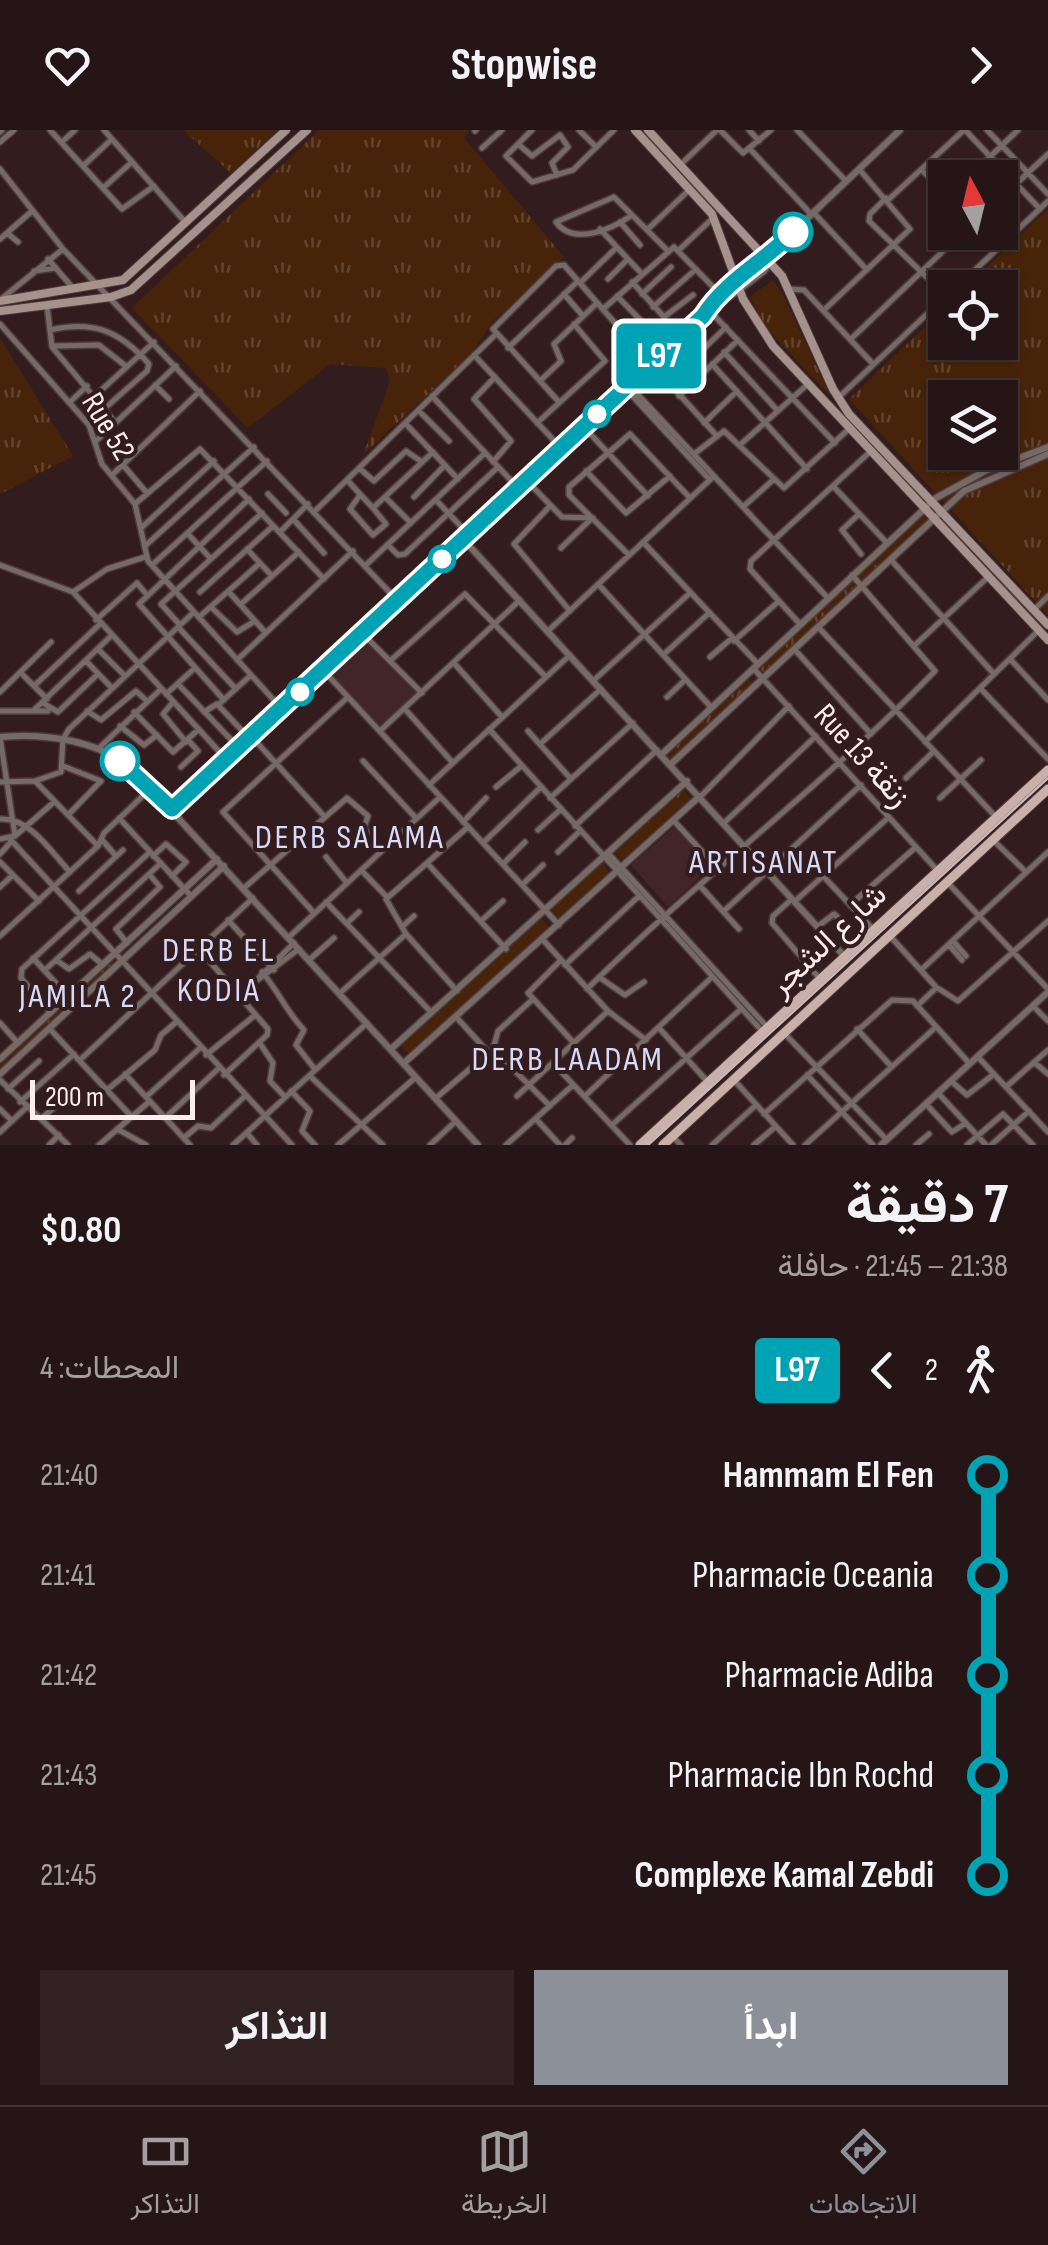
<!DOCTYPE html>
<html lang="ar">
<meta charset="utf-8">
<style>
body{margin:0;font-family:"Sofia Sans Condensed",Vazirmatn,sans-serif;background:#322223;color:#f1f3f6;direction:rtl;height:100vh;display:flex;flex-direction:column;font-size:38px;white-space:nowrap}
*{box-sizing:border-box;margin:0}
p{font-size:32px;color:#a49fa1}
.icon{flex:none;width:55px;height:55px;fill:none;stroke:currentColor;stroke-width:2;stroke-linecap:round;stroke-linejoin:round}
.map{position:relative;height:1015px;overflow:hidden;direction:ltr}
.sheet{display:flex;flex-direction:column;background:#261516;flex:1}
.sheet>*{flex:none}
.badge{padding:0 20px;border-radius:8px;font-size:35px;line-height:65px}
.needle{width:65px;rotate:353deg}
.fabs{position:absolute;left:928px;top:30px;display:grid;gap:20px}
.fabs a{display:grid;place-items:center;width:90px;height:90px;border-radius:0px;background:#261516;box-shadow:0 2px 8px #0004,0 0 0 2px #423435;font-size:50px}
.scale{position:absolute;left:30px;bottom:25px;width:165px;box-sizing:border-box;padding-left:10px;border:5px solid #fdedee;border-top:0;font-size:28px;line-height:35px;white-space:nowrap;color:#fdedee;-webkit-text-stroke:8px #331c1e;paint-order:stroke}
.map>.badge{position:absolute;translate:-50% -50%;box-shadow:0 0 0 5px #fff}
.legs{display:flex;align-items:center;gap:15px;height:110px;padding:0 40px;font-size:32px}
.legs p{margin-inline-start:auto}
.overview{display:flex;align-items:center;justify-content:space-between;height:170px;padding:0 40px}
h1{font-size:55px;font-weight:700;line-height:75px}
.action{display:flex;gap:20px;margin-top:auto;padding:20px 40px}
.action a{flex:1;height:115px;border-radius:0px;background:#8c9099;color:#fff;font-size:40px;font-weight:700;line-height:115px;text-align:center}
.action a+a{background:#322223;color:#f1f3f6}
ul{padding:0 40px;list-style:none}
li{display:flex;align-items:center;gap:35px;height:100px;font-size:38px}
li i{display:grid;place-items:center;width:15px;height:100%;margin:0 12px;background:currentColor}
li i::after{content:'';width:25px;height:25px;margin:-12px;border:8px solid;border-radius:50%;background:#261516}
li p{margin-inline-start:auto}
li:first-child i{background:linear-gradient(#0000 50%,currentColor 0)}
li:last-child i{background:linear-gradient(currentColor 50%,#0000 0)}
header{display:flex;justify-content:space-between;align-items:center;height:130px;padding:0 40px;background:#261516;font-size:45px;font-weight:700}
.menu{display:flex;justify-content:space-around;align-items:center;height:140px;border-top:2px solid #423435;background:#261516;font-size:28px;color:#a49fa1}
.menu a{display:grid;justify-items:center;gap:5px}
.menu .on{color:#8c9099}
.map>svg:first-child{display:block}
.built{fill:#422527}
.grass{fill:url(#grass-tufts);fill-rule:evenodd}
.garden{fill:#472309}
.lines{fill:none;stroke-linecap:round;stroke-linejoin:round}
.minor-casing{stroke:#4f393b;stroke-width:8}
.tertiary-casing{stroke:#4f393b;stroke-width:9}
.secondary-casing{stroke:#4f393b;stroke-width:10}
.primary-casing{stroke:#4f393b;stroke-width:11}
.minor{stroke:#766a67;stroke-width:5}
.tertiary{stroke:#766a67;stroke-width:6}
.secondary{stroke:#a5928d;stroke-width:8}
.primary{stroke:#c9b0ab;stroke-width:9}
.tram{stroke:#cab9ba;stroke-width:2.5}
.line-1-casing{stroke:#fff;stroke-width:22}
.line-1{stroke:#00a3b4;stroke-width:15}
.stop-1-dot{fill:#fff;stroke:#00a3b4;stroke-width:5}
.labels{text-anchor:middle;stroke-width:8;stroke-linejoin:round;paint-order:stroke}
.street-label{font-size:32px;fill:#fdedee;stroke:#331c1e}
.neighbourhood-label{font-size:35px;letter-spacing:2.5px;fill:#d7dbf8;stroke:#331c1e}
</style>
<header><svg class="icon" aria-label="forward" viewBox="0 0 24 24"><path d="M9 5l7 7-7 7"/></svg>Stopwise<svg class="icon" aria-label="heart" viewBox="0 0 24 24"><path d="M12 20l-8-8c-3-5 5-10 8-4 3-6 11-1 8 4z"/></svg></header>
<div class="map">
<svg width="1048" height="1015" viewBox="0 0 1048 1015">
<defs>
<pattern id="grass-tufts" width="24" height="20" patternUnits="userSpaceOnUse" patternTransform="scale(2.5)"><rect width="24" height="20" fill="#472309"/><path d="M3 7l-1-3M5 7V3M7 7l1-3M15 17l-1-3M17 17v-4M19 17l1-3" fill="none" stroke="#62432d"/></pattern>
</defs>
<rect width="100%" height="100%" fill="#331c1e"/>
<path class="built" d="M364,501L420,561L377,600L322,540Z
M674,697L711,737L668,777L631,735Z"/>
<path class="grass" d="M183,0H278L231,43Z
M319,0H470L464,8L564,127L492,192L473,222L363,325L390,251L386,238L330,234L248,298L132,178Z
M1048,79V485L849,269L945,178V212H1000V158L966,157ZM945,268H1000V322H945Z
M773,150L783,165L831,267L766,198L750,167Z
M0,208L73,326L0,364Z
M925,378L936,390L765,544L760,539L808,485Z
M749,549L755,555L671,630L666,625Z
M683,660L692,670L623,731L615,723Z
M603,733L609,743L560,789L550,778Z
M542,789L552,800L410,925L401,916Z
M111,830L115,834L0,940V930Z"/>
<path class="garden" d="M1000,201L1018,202L1014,285L1000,284V268L965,267L968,213L1000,212Z
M1003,367L1028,393L1010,409L985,383Z"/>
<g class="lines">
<g class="minor-casing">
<path id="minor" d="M50,0L122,79L154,56
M104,0L186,93
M532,0L506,26L532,52L573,40L614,0
M579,0L596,17
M720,0L743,23L771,0
M749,0L759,11
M797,0L846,51
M965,0L1040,79
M987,0L1048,64
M475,1L476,0
M0,2L2,0
M0,12L14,0
M62,12L75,0
M518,14L532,26L560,5L568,17L552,33L557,45
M482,18L502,0
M750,19L811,84
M680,35L717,0
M83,36L112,9
M0,39L63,119L396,469
M922,40L945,64
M973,43L1018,0
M103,58L132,32
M886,68L870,84L869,91L945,165
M1000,69L1048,24
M888,70L964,0
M813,82L867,140
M632,85C611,100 573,116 556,92L614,67L668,121
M620,92L640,115
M600,99L642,144
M648,99L689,60
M981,102L996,118
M7,103L18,112
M0,109L32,81
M680,119L714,87
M48,129L72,157
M34,141L56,138
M608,149L627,130
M632,152L664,187L693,165
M580,153L617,117
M956,158L1048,71
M789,159L804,160L873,234
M564,164L583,186
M642,164L671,137
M617,166L653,203
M0,170L63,119
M47,176L52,217L115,292
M653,177L696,139
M603,179L674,117L721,165
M824,180L910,99L859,39
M710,181L835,313
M0,194L89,295L102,334L135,374L148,431L281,578
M50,200C93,190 120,201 149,234L147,241L104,279
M851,209L963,102
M54,216L99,215L127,237
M508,218L578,151
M724,222L778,281
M474,225L561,318
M712,234L807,339
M541,250L561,231L554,214L597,173
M155,255L169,269
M629,255L827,467
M625,258L710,350
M97,264L154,212
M432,266L518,358
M679,266L738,210
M838,268L945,167
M71,271L87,256
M559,272L493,199L556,136L564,135L651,234
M418,280L449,311
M405,293L458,349
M537,293L605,231L574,194
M704,293L737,261
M584,297L648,366
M716,305L669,253L726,197
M95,312L176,236
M741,314L808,254
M694,324L724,301L784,358L850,298
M493,332L511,311L474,269L495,247
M123,335L147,363
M359,338L374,351L406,321L422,332
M586,341L626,383L670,346
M112,345L200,261
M347,350L373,378L433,322
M527,351L562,387L593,388
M833,356L887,413
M268,364L286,383
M360,365L350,379L373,405L386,394L373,378
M385,367L411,393
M414,367L445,335
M436,370L468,404
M135,374L200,319L324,449
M550,376L514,414L570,481
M743,377L773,350
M315,381L495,205
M859,384L842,400L861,424
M293,389L324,423
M141,398L214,331
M280,402L308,374
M188,404L211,429
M643,412L757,533
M388,415L398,425L405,424L498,337
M145,416L254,317
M561,418L590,390
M247,419L272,446
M629,425L569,365V357L630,304L690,368
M892,431L994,544
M367,434L485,323
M0,435L73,462L226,629
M152,435L267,331
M598,454L711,577
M228,461L266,503
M73,462L107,439L145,427
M200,462L273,396
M241,474L299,422
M211,477L237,502L255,491
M1034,480L1048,466
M199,487L260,433
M96,490L137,453L147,465
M799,493L750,439L751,431L872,320
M180,495L161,474L262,383
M178,497L236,559
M820,499L995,686
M548,501L714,346
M363,504L422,563
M734,511L779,471
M915,515L987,448
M98,519L124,545
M796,521L871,604
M663,525L709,483
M710,527L732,508
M1010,529L1048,570
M237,530L353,421
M86,531L111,557
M390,531L465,464L546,547
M454,533L502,587
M754,539L937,740
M324,541L559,795
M21,543L47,569
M594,550L690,463
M178,554L238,617
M34,556L100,494
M981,559L1048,629
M0,562L51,512
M166,564L195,538
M667,567L685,550
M224,570L139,474L249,369
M173,572L163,584L186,612
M43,573L58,582L98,544
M218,575L251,545
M405,579L453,633
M34,580L111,506
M0,581H48
M87,581L101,590L136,561L147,571
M134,582L173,622L198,600
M204,582L217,574L249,608
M120,596L144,615L157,605
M489,599L762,901
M381,600L520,470
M528,601L571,649
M251,606L324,686
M0,607L15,706
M925,612L1039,500
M540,614L601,559
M98,619L161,559
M363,631L415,687
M63,636L101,651L68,685
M181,637L198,621L188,610
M906,648L933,622
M35,651L98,716
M0,652L35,651L61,642L63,609L69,599L194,482
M429,655L570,525
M496,657L520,637
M701,666L789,576
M550,668L633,593
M940,668L981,630
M119,688L191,766
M0,689C30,687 51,722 70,742
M674,691L719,740
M463,692L486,668
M725,692L816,606
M575,696L657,620
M538,700L561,679
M9,708L292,1015
M0,709L15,706L54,672
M102,710L116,726
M994,711L1026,742
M483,713L541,657
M558,722L580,701
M608,723L768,898
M0,724L10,713
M153,726L166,714L186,732L172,746
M326,727L347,753
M0,732L39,771
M427,733L506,819
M503,734L525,712
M361,740L386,766
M824,747L873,799
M947,752L1048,859
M522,755L543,735
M0,757L13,745
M701,757L739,799
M244,758L347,668L368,686L364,698L382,720
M79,761L123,720
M792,769L773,786L772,793L819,848
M326,772L431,882
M794,772L889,687
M850,775L916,717
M724,781L861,655
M314,783L223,682L348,567
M228,790L274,840
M481,791L503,771
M347,793L359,782
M404,795L414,786
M817,797L834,784L849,797
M0,806L98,716L104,703L150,659
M890,806L936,857L958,871L1048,791
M289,807L440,667
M543,810L608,881L646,910
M953,811L966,826
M127,813L116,799L160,757L149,744
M949,815L962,830
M199,819L268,899L267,905L224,945
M33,828L75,874
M56,830L69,839L90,824L103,835
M309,830L334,808
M561,830L528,863L574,913
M565,835L639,766
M45,840L161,733
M921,840L1048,722
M262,842C279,862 286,881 304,900L296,915L314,938
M599,847L625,865L644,852
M256,851L299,819
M587,859C699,748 825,654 935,541L852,445
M457,861L406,804L386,769L468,697
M340,863L406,804
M240,866L294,813
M533,869L498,901L493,919L550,976
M917,876L936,858
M1033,876L1048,891
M51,883L21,848L22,839L150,722
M457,888L489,923
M0,893L18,913
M49,898L132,987
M659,898L707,951
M857,899L891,936
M784,903L887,1010
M259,912L273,933L270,951L285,967
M206,925L254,886
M978,927L1048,1002
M80,930L253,768
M1034,932L1048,944
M553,933L630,1015
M125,944L190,1015
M807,945L873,1015
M310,946L383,1015
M733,949L793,1015
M0,950L68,1015
M951,951L967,965L994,944
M1006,957L1048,920
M8,959L39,931
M107,960L155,920L161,905L175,893
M291,961L310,981L302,1001L315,1015
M938,963L986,1015
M517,966L608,881
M585,966L711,848
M146,967L199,919
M436,968L493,919
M20,972L74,924
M926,974L952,1002L966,993
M0,979L12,991
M764,984L892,870L913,871L970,934
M43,987L64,969
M165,988L218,939
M536,989L560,1015
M613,994L741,879
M117,999L146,1015
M0,1002L28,976
M247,1003L257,1015
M672,1006L681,1015
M184,1008L198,996L211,998L245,966
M49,1015L59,1005
M99,1015L150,971
M233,1015L367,893
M338,1015L416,947
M430,1015L456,991
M506,1015L573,955
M565,1015L572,1008
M712,1015L756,975
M754,1015L776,996
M805,1015L936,897
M916,1015L929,1004
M967,1015L1003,984L1033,1015
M991,1015L1029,981"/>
</g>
<g class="tertiary-casing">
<path id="tertiary" d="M704,186L764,141L793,102L900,0
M463,409L845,827
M0,607C46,603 98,610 134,640L478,1015
M662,624L936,368L985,341L1048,317
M671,634L964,361L1048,324
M172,679L703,186L764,124L778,117
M391,919L687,651
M0,929L217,729
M404,933L700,666
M0,944L224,736
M881,1015L1048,862"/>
</g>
<g class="secondary-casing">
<path id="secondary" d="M635,0L712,84L743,169L773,216L1048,510
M648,0L782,146L833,259L849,284L1048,495
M0,171L123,150L286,0
M0,181L111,167L131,160L307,0"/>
</g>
<g class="primary-casing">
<path id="primary" d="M640,1015L1048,640
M663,1015L1048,659"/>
</g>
<use href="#minor" class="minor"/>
<use href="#tertiary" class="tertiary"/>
<use href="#secondary" class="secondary"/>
<use href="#primary" class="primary"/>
<path class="tram" d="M648,1015L1048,648"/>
</g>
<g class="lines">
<g class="line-1-casing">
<path id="line-1" d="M120,631L172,679L703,186C726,150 765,131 793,102"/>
</g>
<use href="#line-1" class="line-1"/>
</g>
<g class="stop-1-dot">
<circle cx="793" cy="102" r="18"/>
<circle cx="597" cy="284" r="12"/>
<circle cx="442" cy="429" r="12"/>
<circle cx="300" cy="562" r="12"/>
<circle cx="120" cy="631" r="18"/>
</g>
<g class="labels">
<g class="street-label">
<text transform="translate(109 296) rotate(59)" y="11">Rue 52</text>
<text transform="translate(863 625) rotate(48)" y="11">Rue 13 زنقة</text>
<text transform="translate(827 809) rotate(-43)" y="11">شارع الشجر</text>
</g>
<g class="neighbourhood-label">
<text x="350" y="718">DERB SALAMA</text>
<text x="764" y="743">ARTISANAT</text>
<text x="219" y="831">DERB EL<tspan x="219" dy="40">KODIA</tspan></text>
<text x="78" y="877">JAMILA 2</text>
<text x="568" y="940">DERB LAADAM</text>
</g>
</g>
</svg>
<div class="fabs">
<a><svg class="needle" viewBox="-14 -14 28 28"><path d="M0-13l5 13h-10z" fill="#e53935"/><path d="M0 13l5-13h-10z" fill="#a49fa1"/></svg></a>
<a><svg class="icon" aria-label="locate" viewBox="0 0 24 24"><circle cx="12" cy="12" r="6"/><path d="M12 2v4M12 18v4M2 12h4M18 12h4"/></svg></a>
<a><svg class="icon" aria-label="layers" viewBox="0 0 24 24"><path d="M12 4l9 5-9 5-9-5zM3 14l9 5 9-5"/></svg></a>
</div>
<div class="scale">200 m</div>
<b class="badge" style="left:659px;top:226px;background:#00a3b4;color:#fff">L97</b>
</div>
<section class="sheet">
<div class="overview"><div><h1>7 دقيقة</h1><p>21:38 – 21:45 · حافلة</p></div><b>$0.80</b></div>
<div class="legs"><svg class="icon" aria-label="walk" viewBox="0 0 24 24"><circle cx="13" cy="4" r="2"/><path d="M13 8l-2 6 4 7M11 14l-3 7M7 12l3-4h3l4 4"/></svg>2<svg class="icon" aria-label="back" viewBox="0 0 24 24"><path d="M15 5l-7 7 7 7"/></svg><b class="badge" style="background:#00a3b4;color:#fff">L97</b><p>المحطات: 4</p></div>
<ul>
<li><i style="color:#00a3b4"></i><b>Hammam El Fen</b><p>21:40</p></li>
<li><i style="color:#00a3b4"></i><span>Pharmacie Oceania</span><p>21:41</p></li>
<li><i style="color:#00a3b4"></i><span>Pharmacie Adiba</span><p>21:42</p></li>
<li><i style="color:#00a3b4"></i><span>Pharmacie Ibn Rochd</span><p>21:43</p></li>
<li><i style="color:#00a3b4"></i><b>Complexe Kamal Zebdi</b><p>21:45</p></li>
</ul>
<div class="action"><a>ابدأ</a><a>التذاكر</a></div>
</section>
<nav class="menu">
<a class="on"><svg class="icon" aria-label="directions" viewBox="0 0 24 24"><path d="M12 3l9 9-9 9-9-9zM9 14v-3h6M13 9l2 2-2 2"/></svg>الاتجاهات</a>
<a><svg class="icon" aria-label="map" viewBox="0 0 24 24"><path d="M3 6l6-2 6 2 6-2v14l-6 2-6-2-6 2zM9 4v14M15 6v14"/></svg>الخريطة</a>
<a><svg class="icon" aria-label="tickets" viewBox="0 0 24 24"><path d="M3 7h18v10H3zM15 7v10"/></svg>التذاكر</a>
</nav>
